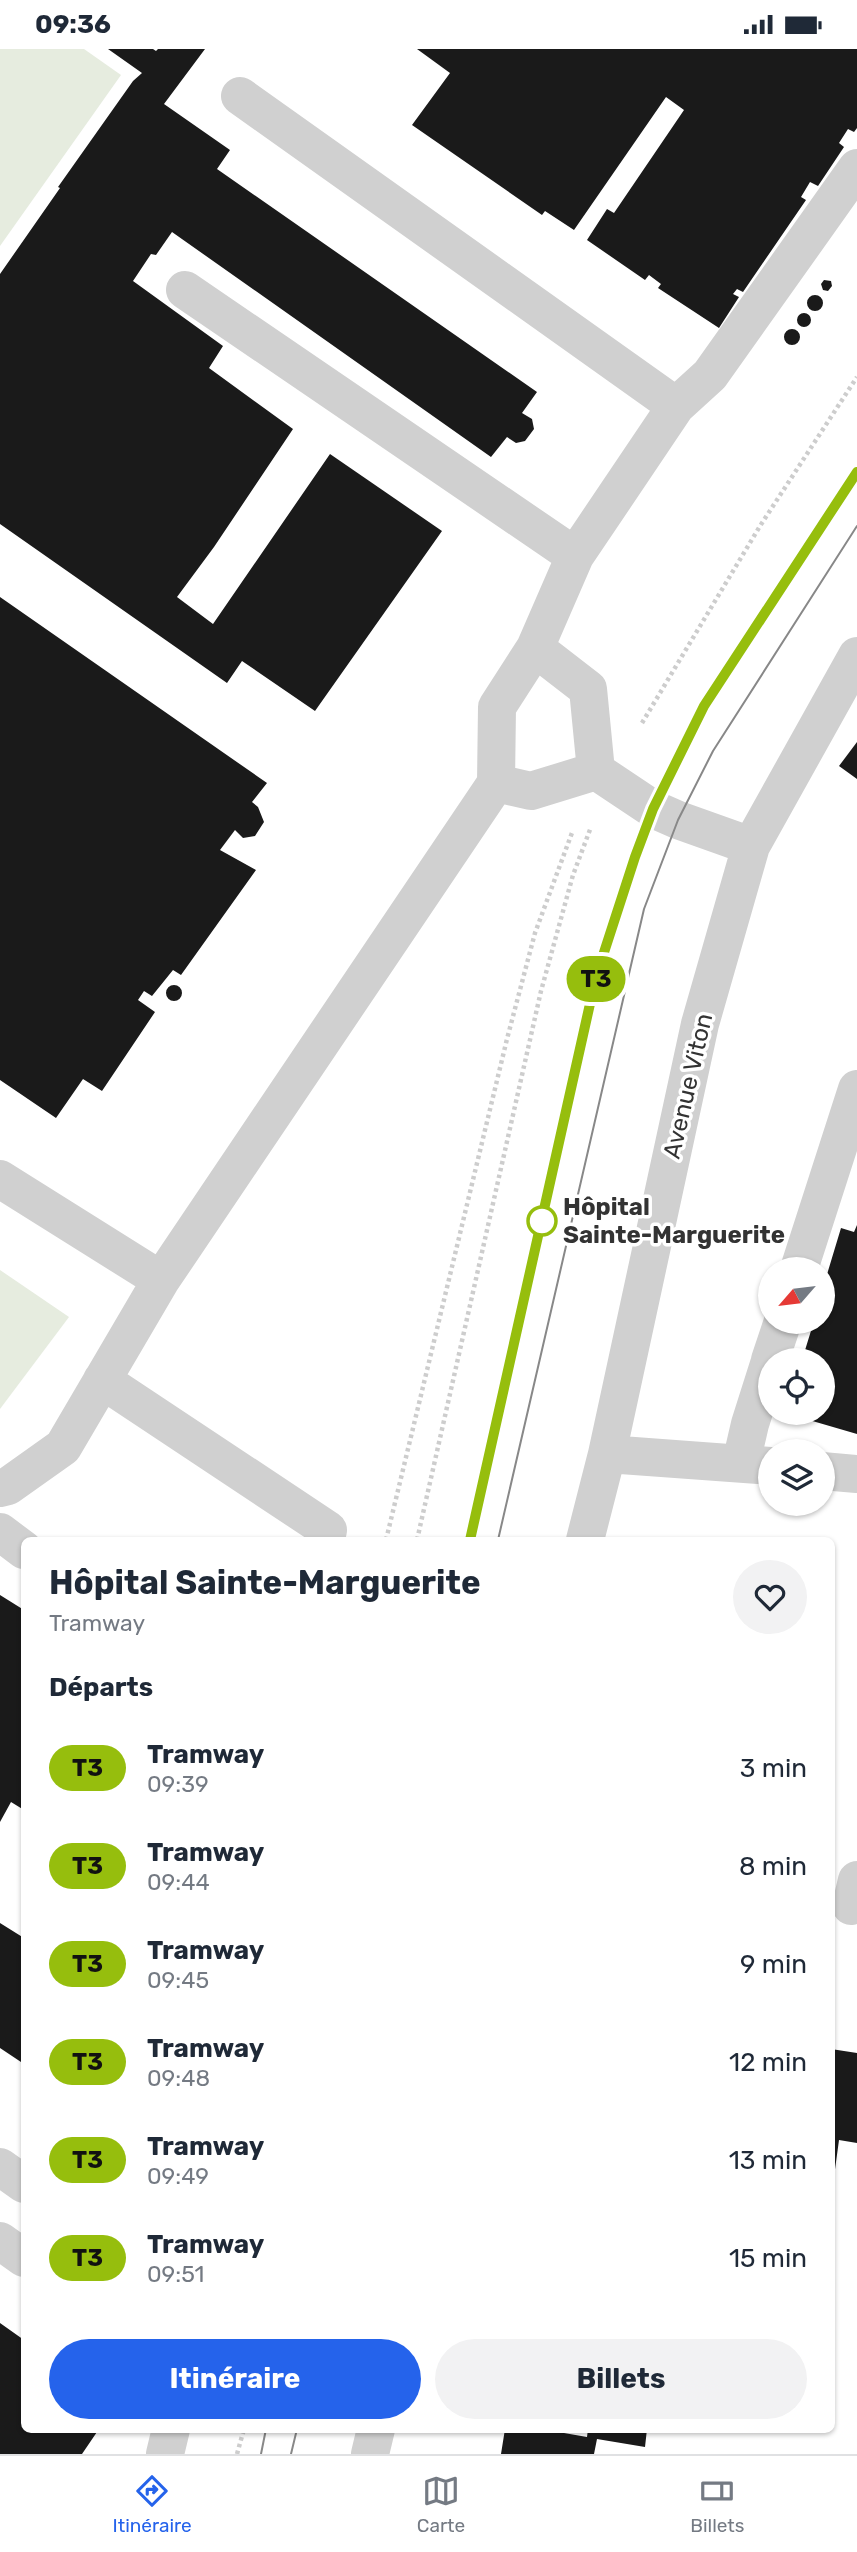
<!DOCTYPE html>
<html lang="fr">
<meta charset="utf-8">
<style>
body{margin:0;font-family:Rubik,sans-serif;background:#f2f2f3;color:#1f2937;height:100vh;display:flex;flex-direction:column;font-size:26px;white-space:nowrap}
*{box-sizing:border-box;margin:0}
p{font-size:23px;color:#747a83}
.icon{flex:none;width:38px;height:38px;fill:none;stroke:currentColor;stroke-width:2;stroke-linecap:round;stroke-linejoin:round}
.map{position:relative;flex:1;overflow:hidden}
.side{position:absolute;left:21px;top:1488px;width:814px;height:896px;display:flex;flex-direction:column;background:#fff;border-radius:10px;box-shadow:0 2px 5px #0004}
.side>*{flex:none}
.badge{padding:0 14px;border-radius:23px;font-size:24px;line-height:46px}
.needle{width:46px;rotate:242deg}
.fabs{position:absolute;left:758px;top:1208px;display:grid;gap:14px}
.fabs a{display:grid;place-items:center;width:77px;height:77px;border-radius:50%;background:#fff;box-shadow:0 2px 5px #0004;font-size:35px}
.map>.badge{position:absolute;translate:-50% -50%;box-shadow:0 0 0 4px #fff}
h2{padding:0 28px;font-size:26px;line-height:63px}
.round{display:grid;place-items:center;flex:none;width:74px;height:74px;border-radius:37px;background:#f2f2f3}
.head{display:flex;align-items:center;justify-content:space-between;height:119px;padding:0 28px}
h1{font-size:33px;font-weight:700;line-height:52px}
.primary-button{display:flex;gap:14px;margin-top:auto;padding:14px 28px}
.primary-button a{flex:1;height:80px;border-radius:42px;background:#2563eb;color:#fff;font-size:28px;font-weight:700;line-height:80px;text-align:center}
.primary-button a+a{background:#f2f2f3;color:#1f2937}
ul{padding:0;list-style:none}
li{display:flex;align-items:center;gap:21px;height:98px;padding:0 28px}
li div{flex:1}
li b{display:block;font-size:26px}
li em{font-style:normal}
li .badge{min-width:77px;font-weight:700;text-align:center}
.status{display:flex;justify-content:space-between;align-items:center;height:49px;padding:0 35px;background:#fff;direction:ltr}
.status svg{height:19px;fill:currentColor}
.tabs{display:flex;justify-content:space-around;align-items:center;height:98px;border-top:2px solid #e0e1e3;background:#fff;font-size:19px;color:#747a83}
.tabs a{display:grid;justify-items:center;gap:4px}
.tabs .selected{color:#2563eb}
.map>svg:first-child{display:block}
.green{fill:#e6ecdf}
.building{fill:#1a1a1a}
.lines{fill:none;stroke-linecap:round;stroke-linejoin:round}
.path{stroke:#cdcdcd;stroke-width:4.5;stroke-dasharray:3.5 3.5;stroke-linecap:butt}
.minor{stroke:#d0d0d0;stroke-width:38}
.tram{stroke:#888;stroke-width:2}
.line-casing{stroke:#fff;stroke-width:16}
.line{stroke:#96be0d;stroke-width:10}
.stop-dot{fill:#fff;stroke:#96be0d;stroke-width:3.5}
.labels{text-anchor:middle;stroke-width:7;stroke-linejoin:round;paint-order:stroke}
.street-label{font-size:24px;fill:#333;stroke:#fff}
.stop-label{font-size:24px;font-weight:bold;fill:#333;stroke:#fff;text-anchor:start}
</style>
<div class="status"><b>09:36</b><svg viewBox="0 0 49 12"><path d="M0 12V9h3v3zM5 12V6h3v6zM10 12V3h3v9zM15 12V0h3v12zM26 1h20v11H26zM47 4h2v5h-2z"/></svg></div>
<div class="map">
<svg width="857" height="2405" viewBox="0 0 857 2405">
<rect width="100%" height="100%" fill="#fff"/>
<path class="green" d="M0,0H84L121,26L0,197Z
M0,1221L69,1268L0,1360Z"/>
<path class="building" d="M108,0H153L156,2L158,0H205L164,55L230,101L217,120L537,343L522,364L532,370L534,380L525,392L516,394L507,388L491,408L172,183L156,206L151,205L133,232L223,297L209,319L293,380L214,498L177,548L213,575L330,405L442,482L315,662L242,612L227,634L0,475V225L60,139L58,138L133,32L142,24Z
M417,0H857V79L854,83L848,80L839,94L844,98L818,137L810,133L801,148L806,151L743,243L737,240L733,245L739,248L719,279L658,239L661,235L649,226L645,231L587,191L607,160L614,164L684,61L666,48L574,181L545,162L542,166L412,76L450,24Z
M824,231L831,232L832,237L828,242L823,241L821,235Z
M807 254a8 8 0 1 1 16 0a8 8 0 1 1-16 0Z
M797 271a7 7 0 1 1 14 0a7 7 0 1 1-14 0Z
M784 288a8 8 0 1 1 16 0a8 8 0 1 1-16 0Z
M0,548L267,734L252,753L258,758L264,773L255,787L243,789L235,781L220,801L256,821L181,926L173,921L152,947L144,942L138,951L155,963L102,1042L83,1030L56,1069L0,1031Z
M857,693V730L839,717Z
M166 944a8 8 0 1 1 16 0a8 8 0 1 1-16 0Z
M857,1176V1385L785,1364L822,1363V1311H802L814,1272H822V1242L841,1179L854,1183Z
M0,1546L24,1561V1761L11,1753L0,1773Z
M0,1874L24,1889V2015L0,1999Z
M831,2000L857,2004V2094L839,2091L833,2135Z
M0,2274L24,2291V2380H99L82,2405H0Z
M505,2380H541L587,2388L588,2380H647L645,2398L597,2390L594,2405H501Z"/>
<g class="lines">
<path class="path" d="M642,674L760,477L857,328
M386,1491L507,990L535,884L573,781
M417,1491L541,942L573,826L591,778
M237,2405L244,2380"/>
<path class="minor" d="M185,241L575,507
M676,357L710,326L857,119
M535,599L588,640L596,722L653,760L678,771L751,797
M496,734L531,742L596,722
M0,1130L161,1231
M799,1220L857,1040
M770,1311L783,1272
M102,1331L328,1481L326,1491
M607,1405L770,1417
M741,1414L750,1375L770,1312
M822,1422L857,1425
M0,1439L8,1437L63,1398L161,1231L496,734L497,658L535,599L575,507L676,357L240,47
M0,1483L24,1501
M585,1491L607,1405L700,975L751,797L857,607
M851,1857L857,1831
M0,2118L24,2135
M0,2192L24,2209
M165,2405L171,2380
M370,2405L376,2380"/>
<path class="tram" d="M470,1491L596,928L635,808L653,760L704,657L857,423
M498,1491L644,860L678,771L713,702L857,477
M261,2405L266,2380
M291,2405L297,2380"/>
</g>
<g class="lines">
<g class="line-casing">
<path id="line" d="M470,1491L596,928L635,808L653,760L704,657L857,423"/>
</g>
<use href="#line" class="line"/>
</g>
<circle class="stop-dot" cx="542" cy="1172" r="14"/>
<g class="labels">
<g class="street-label">
<text transform="translate(688 1037) rotate(-77)" y="8">Avenue Viton</text>
</g>
<g class="stop-label">
<text x="563" y="1166">Hôpital<tspan x="563" dy="28">Sainte-Marguerite</tspan></text>
</g>
</g>
</svg>
<div class="fabs">
<a><svg class="needle" viewBox="-14 -14 28 28"><path d="M0-13l5 13h-10z" fill="#e53935"/><path d="M0 13l5-13h-10z" fill="#747a83"/></svg></a>
<a><svg class="icon" aria-label="locate" viewBox="0 0 24 24"><circle cx="12" cy="12" r="6"/><path d="M12 2v4M12 18v4M2 12h4M18 12h4"/></svg></a>
<a><svg class="icon" aria-label="layers" viewBox="0 0 24 24"><path d="M12 4l9 5-9 5-9-5zM3 14l9 5 9-5"/></svg></a>
</div>
<b class="badge" style="left:596px;top:930px;background:#96be0d;color:#111">T3</b>
<section class="side">
<div class="head"><div><h1>Hôpital Sainte-Marguerite</h1><p>Tramway</p></div><a class="round"><svg class="icon" aria-label="heart" viewBox="0 0 24 24"><path d="M12 20l-8-8c-3-5 5-10 8-4 3-6 11-1 8 4z"/></svg></a></div>
<h2>Départs</h2>
<ul>
<li><span class="badge" style="background:#96be0d;color:#111">T3</span><div><b>Tramway</b><p>09:39</p></div><em>3 min</em></li>
<li><span class="badge" style="background:#96be0d;color:#111">T3</span><div><b>Tramway</b><p>09:44</p></div><em>8 min</em></li>
<li><span class="badge" style="background:#96be0d;color:#111">T3</span><div><b>Tramway</b><p>09:45</p></div><em>9 min</em></li>
<li><span class="badge" style="background:#96be0d;color:#111">T3</span><div><b>Tramway</b><p>09:48</p></div><em>12 min</em></li>
<li><span class="badge" style="background:#96be0d;color:#111">T3</span><div><b>Tramway</b><p>09:49</p></div><em>13 min</em></li>
<li><span class="badge" style="background:#96be0d;color:#111">T3</span><div><b>Tramway</b><p>09:51</p></div><em>15 min</em></li>
</ul>
<div class="primary-button"><a>Itinéraire</a><a>Billets</a></div>
</section>
</div>
<nav class="tabs">
<a class="selected"><svg class="icon" aria-label="directions" viewBox="0 0 24 24"><path d="M12 3l9 9-9 9-9-9zM9 14v-3h6M13 9l2 2-2 2"/></svg>Itinéraire</a>
<a><svg class="icon" aria-label="map" viewBox="0 0 24 24"><path d="M3 6l6-2 6 2 6-2v14l-6 2-6-2-6 2zM9 4v14M15 6v14"/></svg>Carte</a>
<a><svg class="icon" aria-label="tickets" viewBox="0 0 24 24"><path d="M3 7h18v10H3zM15 7v10"/></svg>Billets</a>
</nav>
